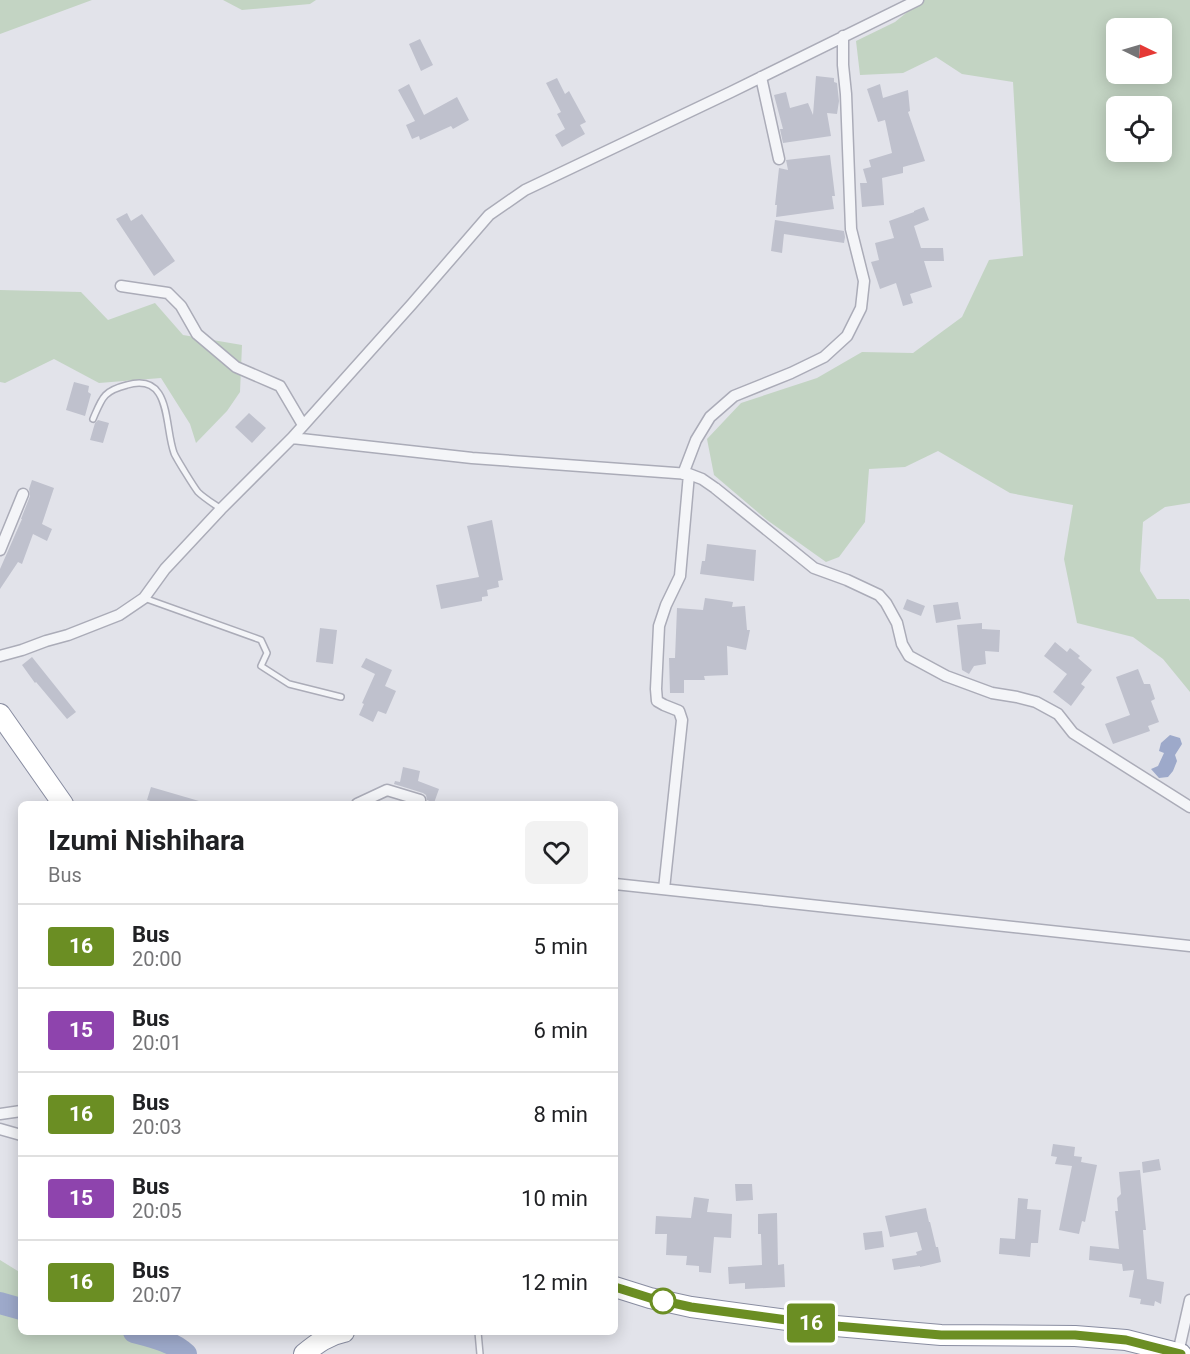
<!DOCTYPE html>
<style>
body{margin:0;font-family:Roboto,sans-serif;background:#f2f2f2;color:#202124;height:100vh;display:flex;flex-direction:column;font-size:22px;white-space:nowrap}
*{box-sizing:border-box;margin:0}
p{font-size:20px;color:#757577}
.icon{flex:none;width:33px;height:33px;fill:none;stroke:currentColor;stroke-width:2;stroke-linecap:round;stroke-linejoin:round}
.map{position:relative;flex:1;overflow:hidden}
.details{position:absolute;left:18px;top:801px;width:600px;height:534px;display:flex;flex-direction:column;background:#fff;border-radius:9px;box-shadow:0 3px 15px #0003}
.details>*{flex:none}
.badge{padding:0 12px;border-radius:4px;font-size:21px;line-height:39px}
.needle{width:39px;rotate:95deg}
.buttons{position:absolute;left:1106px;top:18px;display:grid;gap:12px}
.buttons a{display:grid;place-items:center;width:66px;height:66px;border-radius:9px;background:#fff;box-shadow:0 3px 15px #0003;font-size:30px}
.map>.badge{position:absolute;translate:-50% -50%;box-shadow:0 0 0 3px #fff}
.round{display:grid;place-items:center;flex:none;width:63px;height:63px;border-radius:9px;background:#f2f2f2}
.overview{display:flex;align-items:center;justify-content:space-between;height:102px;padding:0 30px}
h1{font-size:28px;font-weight:700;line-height:45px}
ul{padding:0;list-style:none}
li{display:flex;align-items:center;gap:18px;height:84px;padding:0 30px;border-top:2px solid #e0e0e0}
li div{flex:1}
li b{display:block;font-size:22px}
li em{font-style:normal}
li .badge{min-width:66px;font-weight:700;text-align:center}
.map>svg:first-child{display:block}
.green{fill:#c3d4c3;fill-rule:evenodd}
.water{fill:#9da9ca}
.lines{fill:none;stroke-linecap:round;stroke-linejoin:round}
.river{stroke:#9da9ca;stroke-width:22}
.building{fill:#bfc1cd}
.lane-casing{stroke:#abacb8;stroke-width:8}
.street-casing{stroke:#abacb8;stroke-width:13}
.highway-casing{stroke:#898da1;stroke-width:22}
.lane{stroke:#f4f5f8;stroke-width:5}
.street{stroke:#f4f5f8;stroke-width:10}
.highway{stroke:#fff;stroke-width:20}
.line-casing{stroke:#fff;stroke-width:14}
.line{stroke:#6b8e23;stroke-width:9}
.stop-dot{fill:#fff;stroke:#6b8e23;stroke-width:3}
</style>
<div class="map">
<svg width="1190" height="1354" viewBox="0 0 1190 1354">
<rect width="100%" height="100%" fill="#e2e3ea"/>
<path class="green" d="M0,0H92L0,34Z
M223,0H316L310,4L242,10Z
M922,0H1190V503L1165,507L1143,522L1140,571L1157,599H1189L1190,601V692L1163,659L1133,637L1077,623L1064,559L1073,505L1010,493L938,451L905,467L869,469L865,522L839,557L826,562L767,520L714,475L707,439L741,403L817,378L862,352L913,353L962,317L989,260L1023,256L1013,82L962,74L936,57L903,73L860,75L856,41L895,22ZM1116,28H1161V74H1116ZM1116,106H1161V152H1116Z
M0,290L81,292L108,320L155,303L183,335L242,345L240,392L227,411L196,443L190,424L161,378L99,383L54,359L5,383L0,382Z
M0,1260L21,1273V1332H140L178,1354H0Z"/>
<path class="water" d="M1170,735L1180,738L1182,744L1175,755L1177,761L1173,771L1168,777L1159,778L1151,769L1158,766L1164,753L1159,751L1161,743Z"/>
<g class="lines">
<path class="river" d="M0,1303L21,1309
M134,1332C153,1337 172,1341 186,1354"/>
</g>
<path class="building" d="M420,39L433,65L421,71L409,44Z
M816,76L834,78V82L837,83L839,101L837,114L827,113L831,136L783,143L780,129H783L774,95L786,92L790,108L808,103L813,115Z
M557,78L565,94L569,91L586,122L580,125L585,134L562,147L555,135L565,129L557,114L561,112L546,83Z
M409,84L424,115L457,97L469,120L453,129L451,126L420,140L419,136L412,139L406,125L415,121L398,90Z
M880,84L883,98L908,90L910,111L908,112L925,161L903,167V173L882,178L884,205L862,207L860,183H867L863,169L871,167L869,160L892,153L885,120L878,122L867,89Z
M830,155L835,196H832L834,209L776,217L777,205H775L779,168L788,170L786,160Z
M924,207L929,220L914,226L921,248H943L944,261H924L932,287L910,294L913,303L903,306L896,283L880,289L871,262L879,260L875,243L894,238L889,221L914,212V211Z
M127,213L131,221L142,214L175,261L154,276L116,219Z
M775,220L844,231L845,237L844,243L784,234L782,253L771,251Z
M74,382L89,386L88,392L91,394L85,416L66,410Z
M249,413L266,428L252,443L235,427Z
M98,420L109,423L103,443L90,440L95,423Z
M32,480L54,488L42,524L52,529L47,541L33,534L22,564L18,562L0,589V569L22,519H21L30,496L29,489Z
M492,520L503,580L498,581L499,587L487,590L488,596L482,597V601L441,609L436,585L479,577L467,526Z
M707,544L756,550L754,581L700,574L702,561H705Z
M705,598L733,602L732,607L745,606L747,630H750L746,650L727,646L728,675L704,676L705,680H684V693H670L669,658H675L677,608L703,610Z
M907,599L925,606L921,616L903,609Z
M958,602L961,619L936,623L933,605Z
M982,623V629L1000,630L999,652L985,651L986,664L974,666L969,674L962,670L957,625Z
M320,628L337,630L333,664L316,662Z
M1055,642L1067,652L1070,648L1080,656L1078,658L1092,670L1081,684L1085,687L1071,706L1053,692L1067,674L1044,656Z
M32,657L76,712L67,719L36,682L35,683L22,665Z
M366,658L392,670L385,686L396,691L386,714L378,711L373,722L359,715L364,704L362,703L375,674L361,667Z
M1138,669L1144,684H1150L1155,699L1151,701L1159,722L1148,726L1150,731L1113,744L1105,724L1130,715L1116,677Z
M403,767L420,771L418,781L439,789L434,803L427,800L426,795L423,793L394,784L395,781L400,782Z
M151,787L199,801L198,804H162L147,800Z
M1053,1144L1075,1147L1074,1156L1082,1157L1081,1162L1097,1165L1085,1222L1082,1221L1079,1234L1059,1230L1072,1166L1055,1164L1057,1157L1051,1156Z
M1159,1159L1161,1170L1143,1173L1142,1162Z
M1140,1170L1146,1230H1143L1147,1279L1164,1282L1161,1304L1155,1301L1154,1306L1140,1304L1141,1299L1129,1297L1134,1270L1123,1271L1122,1264L1089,1260L1090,1246L1119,1249L1115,1211H1118L1117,1198L1121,1194L1119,1172Z
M735,1184H752L753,1200L736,1201Z
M694,1197L709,1199L707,1212L732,1214L731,1238L714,1237L711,1273L699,1272V1266L686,1265L687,1256L666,1255L667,1234H655L656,1216L691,1218Z
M1018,1198L1028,1199L1027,1209L1041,1210L1038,1243H1031L1030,1257L999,1254L1000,1238L1015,1239Z
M926,1208L929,1222H930L936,1247H938L941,1262L920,1267V1266L894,1270L892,1259L917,1255L916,1252L922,1250L917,1232L890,1237L885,1216Z
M777,1213L778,1265L784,1264L785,1287L745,1289V1283L729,1284L728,1267L762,1265L761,1234H758V1214Z
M882,1231L884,1247L865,1250L863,1233Z"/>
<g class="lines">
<g class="lane-casing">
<path id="lane" d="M93,419C102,398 103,391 127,385C172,372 164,426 174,453C176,458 194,487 198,492C204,498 214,504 221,509
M144,598L261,640L267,653L261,666L289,684L341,697
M478,1332L480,1354"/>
</g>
<g class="street-casing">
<path id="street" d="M761,77L779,159
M121,286L168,293L181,306L197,334L236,367L280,386L303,425
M292,438L472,458L689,474L702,479L715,488L814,568L847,580L879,595L886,603L897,623L902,644L909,656L946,676L992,693L1017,697L1036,702L1058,714L1073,733L1190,807
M683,474L696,440L710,417L734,396L791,373L824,357L847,336L861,308L864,281L851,229L846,94L843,65V36
M0,550L23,494
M0,656L22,650L46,641L68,635L119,615L144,598L165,569L221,509L292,438L412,304L489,215L525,190L731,92L918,0
M357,804L387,790L420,800L419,804
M615,884L1190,946
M664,889L682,720L679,711L664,705L657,701L656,689L659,626L666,605L680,576L689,474
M0,1114L21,1111
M0,1129L21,1135
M1178,1353L1190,1300"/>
</g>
<g class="highway-casing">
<path id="highway" d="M0,714L63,804
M615,1287L650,1298L691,1307L824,1325L941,1335L1075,1336L1126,1340L1181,1354
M304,1354C316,1344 328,1335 344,1332"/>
</g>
<use href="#lane" class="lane"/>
<use href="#street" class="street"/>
<use href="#highway" class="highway"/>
</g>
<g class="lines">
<g class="line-casing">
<path id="line" d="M615,1287L650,1298L691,1307L824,1325L941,1335H1075L1126,1340L1181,1354"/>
</g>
<use href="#line" class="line"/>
</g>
<circle class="stop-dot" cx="663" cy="1301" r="12"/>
</svg>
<div class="buttons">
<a><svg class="needle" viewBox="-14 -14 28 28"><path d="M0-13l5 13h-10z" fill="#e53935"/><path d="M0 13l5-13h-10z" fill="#757577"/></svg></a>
<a><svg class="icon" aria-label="locate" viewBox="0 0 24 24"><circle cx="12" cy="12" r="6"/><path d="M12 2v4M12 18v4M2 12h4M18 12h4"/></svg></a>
</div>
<b class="badge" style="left:811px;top:1323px;background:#6b8e23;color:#fff">16</b>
<section class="details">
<div class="overview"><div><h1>Izumi Nishihara</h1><p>Bus</p></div><a class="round"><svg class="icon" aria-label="heart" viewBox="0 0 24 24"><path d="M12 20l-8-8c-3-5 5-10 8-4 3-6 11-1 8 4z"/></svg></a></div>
<ul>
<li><span class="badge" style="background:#6b8e23;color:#fff">16</span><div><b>Bus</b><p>20:00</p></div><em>5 min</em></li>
<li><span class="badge" style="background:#8e44ad;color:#fff">15</span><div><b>Bus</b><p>20:01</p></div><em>6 min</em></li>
<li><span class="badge" style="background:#6b8e23;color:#fff">16</span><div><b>Bus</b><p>20:03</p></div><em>8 min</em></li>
<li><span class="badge" style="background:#8e44ad;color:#fff">15</span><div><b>Bus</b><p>20:05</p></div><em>10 min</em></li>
<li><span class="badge" style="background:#6b8e23;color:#fff">16</span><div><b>Bus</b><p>20:07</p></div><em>12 min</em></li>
</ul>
</section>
</div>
